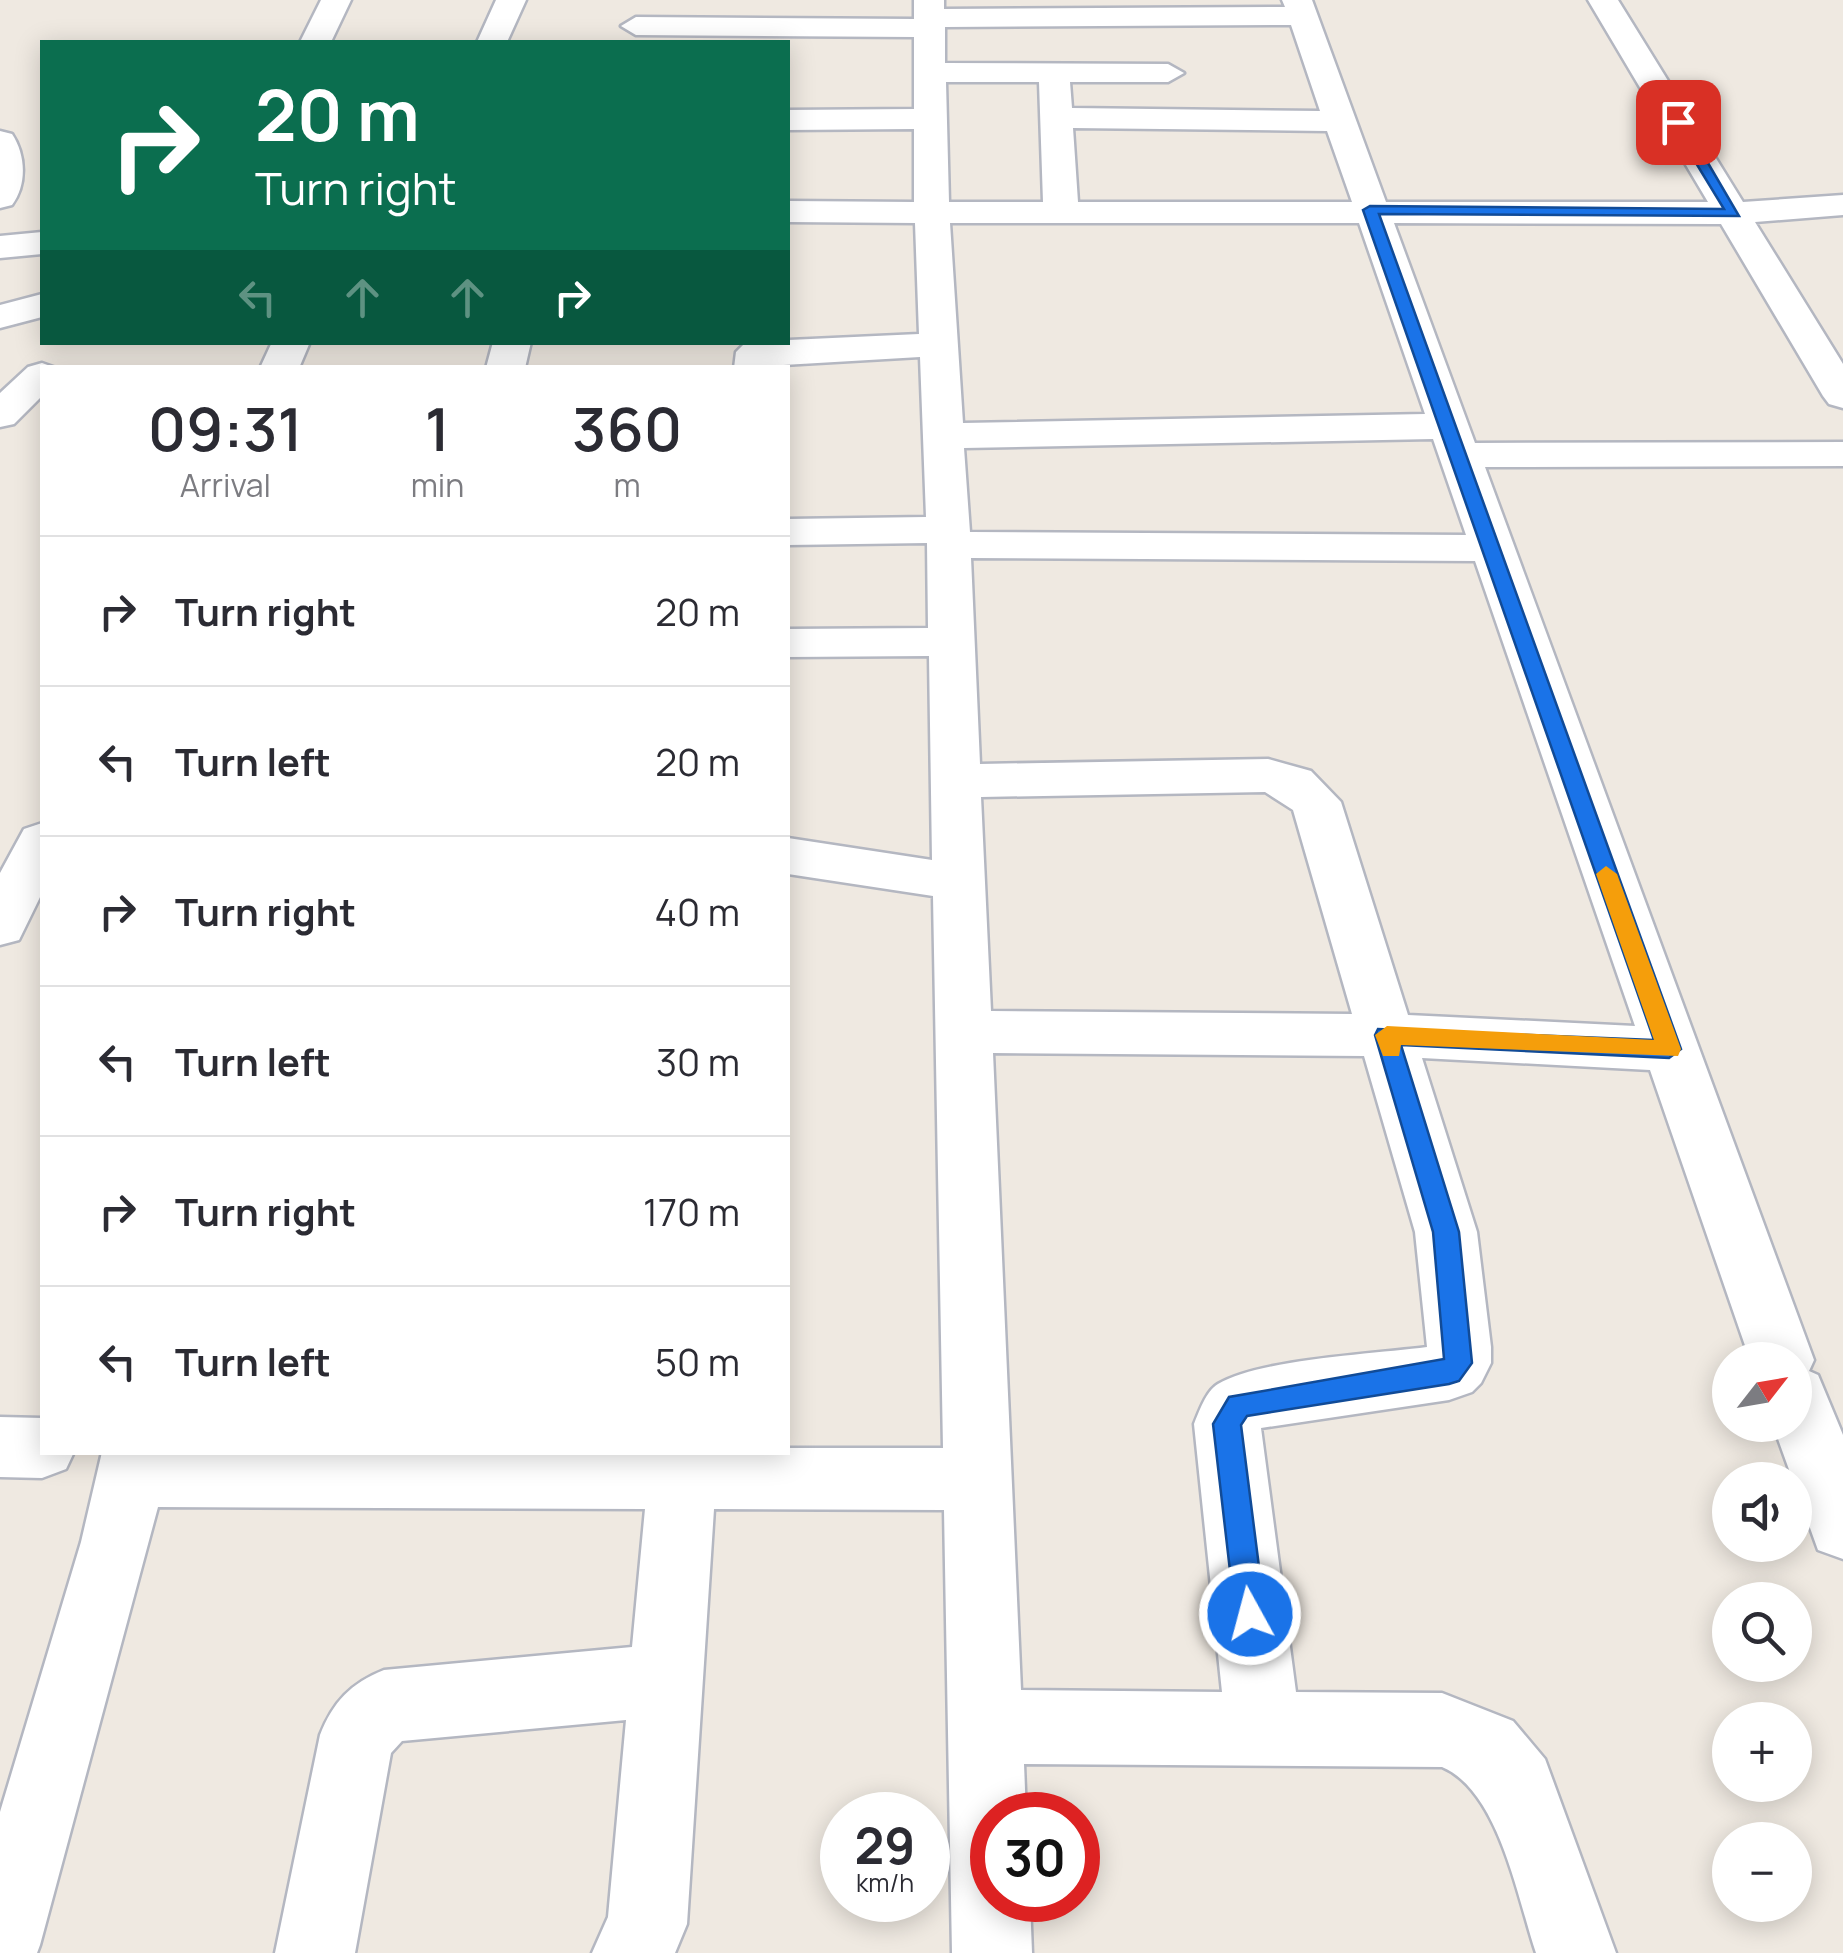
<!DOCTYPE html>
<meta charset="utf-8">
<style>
body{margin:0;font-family:Manrope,sans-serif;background:#f2f2f3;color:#2b2b33;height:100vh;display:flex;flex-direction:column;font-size:38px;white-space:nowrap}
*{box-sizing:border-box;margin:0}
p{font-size:32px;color:#7c7c81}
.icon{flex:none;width:55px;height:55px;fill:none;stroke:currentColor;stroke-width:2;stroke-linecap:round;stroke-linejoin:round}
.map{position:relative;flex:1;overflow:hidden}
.drawer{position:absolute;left:40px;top:365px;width:750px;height:1090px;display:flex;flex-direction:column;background:#fff;border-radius:0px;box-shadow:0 5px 25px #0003}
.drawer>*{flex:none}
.top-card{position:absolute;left:40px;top:40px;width:750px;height:305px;border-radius:0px;box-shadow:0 5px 25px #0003;background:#0b6e4f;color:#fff;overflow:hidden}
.needle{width:65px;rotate:59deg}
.buttons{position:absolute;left:1712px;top:1342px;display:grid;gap:20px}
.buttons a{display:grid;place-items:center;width:100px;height:100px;border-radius:50%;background:#fff;box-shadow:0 5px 25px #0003;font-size:50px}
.speed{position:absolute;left:820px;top:1792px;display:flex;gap:20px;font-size:50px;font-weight:700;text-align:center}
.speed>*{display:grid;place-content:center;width:130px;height:130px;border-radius:50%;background:#fff;box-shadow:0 5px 25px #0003;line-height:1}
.speed small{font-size:25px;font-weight:400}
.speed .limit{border:15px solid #d22;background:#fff;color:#111}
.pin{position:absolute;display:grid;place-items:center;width:85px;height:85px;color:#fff;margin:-42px;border-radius:20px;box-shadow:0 5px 15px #0006}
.me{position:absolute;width:110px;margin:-55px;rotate:353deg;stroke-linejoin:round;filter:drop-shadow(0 0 8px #0008)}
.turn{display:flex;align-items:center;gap:35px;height:210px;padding:0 50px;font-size:45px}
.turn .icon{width:130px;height:130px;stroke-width:2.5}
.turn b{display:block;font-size:70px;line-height:85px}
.lanes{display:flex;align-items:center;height:95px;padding:0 50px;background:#0003;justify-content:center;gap:50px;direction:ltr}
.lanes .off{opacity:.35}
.eta{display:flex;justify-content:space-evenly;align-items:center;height:170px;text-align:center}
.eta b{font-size:60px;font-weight:600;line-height:70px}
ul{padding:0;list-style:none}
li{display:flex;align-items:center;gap:30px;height:150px;padding:0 50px;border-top:2px solid #e1e1e2}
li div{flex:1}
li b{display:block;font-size:38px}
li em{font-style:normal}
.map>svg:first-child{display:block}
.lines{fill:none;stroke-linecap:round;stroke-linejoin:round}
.minor-casing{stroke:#b4b7c1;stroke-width:5}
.minor{fill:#fff;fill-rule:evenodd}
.route{fill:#1a73e8;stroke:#114b97;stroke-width:2.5}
.slow{fill:#f59e0b}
</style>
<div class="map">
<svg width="1843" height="1953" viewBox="0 0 1843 1953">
<rect width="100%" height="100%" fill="#efe9e1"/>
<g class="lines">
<defs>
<path id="minor" d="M321,0H351L331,42H300Z
M496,0H526L507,42H477Z
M914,0H944V9L1285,7L1282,0H1312L1386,202H1708L1588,0H1618L1743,202L1843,195V215L1755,222L1843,364V408L1829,404L1823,396L1721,224L1394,223L1475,443L1843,442V466L1485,467L1814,1360L1809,1371L1818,1375L1843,1435V1559L1818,1550L1773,1425H1795V1360H1750L1650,1070L1422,1058L1477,1232L1491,1347V1363L1481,1383L1472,1392L1449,1400L1261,1428L1296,1692L1442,1693L1513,1721L1545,1759L1616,1953H1536C1517,1897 1499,1791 1442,1767L1024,1764L1026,1815H992V1900H1030L1032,1953H952L944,1510L714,1509L687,1924L675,1953H592L608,1917L626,1720L402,1741L391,1753L355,1953H275L320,1735C333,1702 351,1683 384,1670L632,1647L645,1509L158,1507L40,1945L37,1953H0V1812L81,1542L102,1452H788V1448H943L933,896L788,874V838L932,860L929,656L788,657V629L928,628L927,543L788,545V519L926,517L920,357L734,368L736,352L746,342L919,334L915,223L788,222V201L914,202V129L788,130V110L914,109V37L636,35L621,26L636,17L914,19ZM1291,25L1320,111L1072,108L1070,82H1168L1184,73L1168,64L945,63V27ZM946,82H1039L1043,202H949ZM1073,128L1327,131L1352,202H1078ZM950,223H1359L1425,414L963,423ZM1433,439L1466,535L970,532L964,448ZM971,558L1475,561L1635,1026L1408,1015L1341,802L1311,771L1268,759L980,764ZM1265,792L1293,810L1352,1014L991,1011L981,797ZM993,1053L1364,1056L1415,1232L1427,1347C1374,1354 1260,1359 1218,1384C1206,1391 1199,1412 1194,1424L1222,1692L1021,1690Z
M0,131L12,134C26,155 27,185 12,205L0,208Z
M42,232V254L0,258V236Z
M42,294V317L0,328V305Z
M272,342H310L299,368H260Z
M493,342H531L525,368H486Z
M42,363L56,368H42V396L14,424L0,427V393L28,367Z
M42,823V893L19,940L0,945V873L24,829Z
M0,1417L42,1418V1452H74L66,1469L42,1478L0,1477Z"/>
</defs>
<!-- minor casing -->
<use href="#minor" class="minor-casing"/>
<!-- minor -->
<use href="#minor" class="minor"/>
</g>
<!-- route -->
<path class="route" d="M1678,118L1684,122L1739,216L1379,214L1681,1049L1669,1058L1401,1045L1459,1232L1472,1363L1459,1381L1449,1384L1247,1416L1241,1425L1265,1614L1260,1624L1250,1628L1239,1624L1235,1614L1213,1424L1229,1397L1444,1359L1433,1232L1375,1035L1378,1029L1654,1040L1363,210L1370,206L1724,209L1671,122Z"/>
<!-- slow -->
<path class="slow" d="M1606,866L1617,874L1681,1049L1678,1056L1401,1045L1399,1056H1383L1375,1035L1387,1026L1654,1040L1596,874Z"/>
</svg>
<div class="buttons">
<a><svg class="needle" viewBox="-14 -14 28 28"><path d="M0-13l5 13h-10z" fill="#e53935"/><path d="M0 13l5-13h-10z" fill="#7c7c81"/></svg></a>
<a><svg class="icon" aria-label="sound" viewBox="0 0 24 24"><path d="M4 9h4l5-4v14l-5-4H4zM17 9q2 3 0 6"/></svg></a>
<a><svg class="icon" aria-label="search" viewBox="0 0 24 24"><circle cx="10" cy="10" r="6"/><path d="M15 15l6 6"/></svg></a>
<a>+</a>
<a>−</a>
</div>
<div class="speed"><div>29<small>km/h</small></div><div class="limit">30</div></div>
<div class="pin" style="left:1678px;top:122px;background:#d93025"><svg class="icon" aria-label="arrive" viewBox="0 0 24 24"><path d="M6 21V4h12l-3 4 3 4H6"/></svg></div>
<svg class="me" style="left:1250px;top:1614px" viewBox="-20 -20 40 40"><circle r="17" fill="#1a73e8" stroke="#fff" stroke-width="3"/><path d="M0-11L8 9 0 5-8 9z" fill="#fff"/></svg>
<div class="top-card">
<div class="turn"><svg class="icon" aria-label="right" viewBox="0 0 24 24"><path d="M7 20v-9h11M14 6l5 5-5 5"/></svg><div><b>20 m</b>Turn right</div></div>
<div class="lanes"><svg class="icon off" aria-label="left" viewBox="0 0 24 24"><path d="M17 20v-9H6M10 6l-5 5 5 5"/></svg><svg class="icon off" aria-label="ahead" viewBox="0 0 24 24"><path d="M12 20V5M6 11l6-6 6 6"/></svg><svg class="icon off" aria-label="ahead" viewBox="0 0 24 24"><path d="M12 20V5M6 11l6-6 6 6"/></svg><svg class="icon" aria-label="right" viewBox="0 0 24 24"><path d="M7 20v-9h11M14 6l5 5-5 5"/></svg></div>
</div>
<section class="drawer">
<div class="eta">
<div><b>09:31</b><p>Arrival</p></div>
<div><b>1</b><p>min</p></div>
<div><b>360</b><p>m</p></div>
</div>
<ul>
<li><svg class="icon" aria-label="right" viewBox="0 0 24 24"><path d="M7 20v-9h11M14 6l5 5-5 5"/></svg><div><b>Turn right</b></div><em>20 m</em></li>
<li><svg class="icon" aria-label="left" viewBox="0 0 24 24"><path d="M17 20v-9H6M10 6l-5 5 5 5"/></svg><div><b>Turn left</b></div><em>20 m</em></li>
<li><svg class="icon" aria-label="right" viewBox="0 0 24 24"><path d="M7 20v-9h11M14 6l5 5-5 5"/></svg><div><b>Turn right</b></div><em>40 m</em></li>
<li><svg class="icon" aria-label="left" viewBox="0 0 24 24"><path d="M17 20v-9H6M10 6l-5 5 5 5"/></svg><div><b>Turn left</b></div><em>30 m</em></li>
<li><svg class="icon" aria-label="right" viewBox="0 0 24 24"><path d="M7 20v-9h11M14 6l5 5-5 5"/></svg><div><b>Turn right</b></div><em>170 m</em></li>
<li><svg class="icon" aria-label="left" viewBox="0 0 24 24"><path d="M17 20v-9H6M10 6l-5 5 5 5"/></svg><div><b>Turn left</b></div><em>50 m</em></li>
</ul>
</section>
</div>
